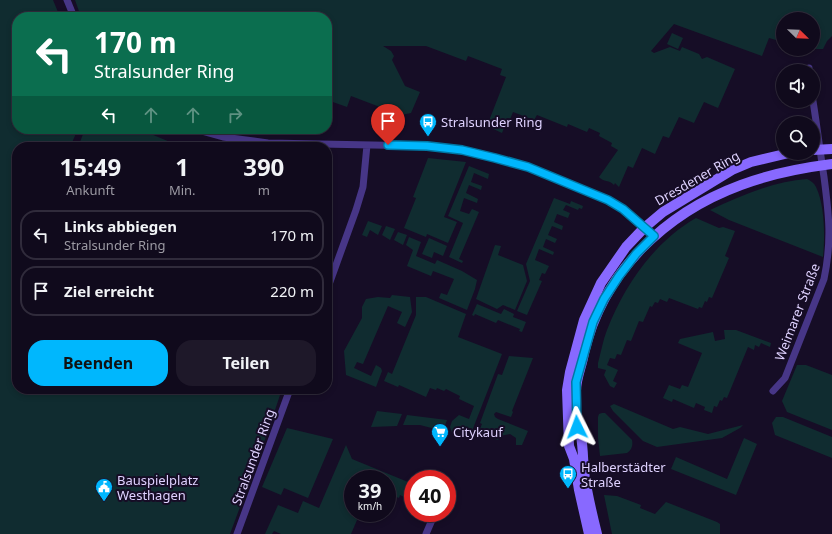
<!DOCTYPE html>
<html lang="de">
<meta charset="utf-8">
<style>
body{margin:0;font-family:"Noto Sans",sans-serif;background:#1e1829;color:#f1f3f6;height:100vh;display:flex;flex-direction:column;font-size:15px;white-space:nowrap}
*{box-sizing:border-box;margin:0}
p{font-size:13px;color:#9c9aa3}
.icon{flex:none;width:22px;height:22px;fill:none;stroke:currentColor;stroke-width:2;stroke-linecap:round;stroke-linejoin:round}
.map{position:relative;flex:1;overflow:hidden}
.drawer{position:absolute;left:12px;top:142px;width:320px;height:252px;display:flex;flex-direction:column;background:#100a1c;border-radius:16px;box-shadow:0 2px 6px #0003,0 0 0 1px #302b3b}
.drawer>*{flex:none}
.hud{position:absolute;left:12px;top:12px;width:320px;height:122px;border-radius:16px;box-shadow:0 2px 6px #0003,0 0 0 1px #302b3b;background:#0b6e4f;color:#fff;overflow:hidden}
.needle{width:26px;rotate:113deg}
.fabs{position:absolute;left:776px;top:12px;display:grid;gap:8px}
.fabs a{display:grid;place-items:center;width:44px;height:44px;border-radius:50%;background:#100a1c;box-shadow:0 2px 6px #0003,0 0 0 1px #302b3b;font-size:20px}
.speed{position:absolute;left:344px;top:470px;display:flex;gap:8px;font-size:20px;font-weight:700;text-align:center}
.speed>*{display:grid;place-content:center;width:52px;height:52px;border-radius:50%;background:#100a1c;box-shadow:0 2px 6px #0003,0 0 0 1px #302b3b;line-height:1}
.speed small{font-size:10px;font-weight:400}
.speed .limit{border:6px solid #d22;background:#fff;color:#111}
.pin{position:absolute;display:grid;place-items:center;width:34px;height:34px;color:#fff;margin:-41px -17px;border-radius:50% 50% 50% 0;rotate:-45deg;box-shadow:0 0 4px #0007}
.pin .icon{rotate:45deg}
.me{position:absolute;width:44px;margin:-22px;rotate:357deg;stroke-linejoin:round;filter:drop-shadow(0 0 3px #0008)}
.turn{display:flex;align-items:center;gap:14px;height:84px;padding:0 16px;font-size:18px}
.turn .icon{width:52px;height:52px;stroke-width:2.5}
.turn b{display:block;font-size:28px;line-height:34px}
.lanes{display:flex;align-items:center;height:38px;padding:0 16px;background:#0003;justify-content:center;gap:20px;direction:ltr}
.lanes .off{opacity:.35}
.eta{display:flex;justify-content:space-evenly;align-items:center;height:68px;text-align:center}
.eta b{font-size:24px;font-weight:700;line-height:28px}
.action{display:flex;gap:8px;margin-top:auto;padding:8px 16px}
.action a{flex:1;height:46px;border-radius:16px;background:#00b7fd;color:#111;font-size:16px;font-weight:700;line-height:46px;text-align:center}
.action a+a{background:#1e1829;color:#f1f3f6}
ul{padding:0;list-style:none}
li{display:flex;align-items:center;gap:12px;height:50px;margin:0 8px 6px;padding:0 8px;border:2px solid #302b3b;border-radius:16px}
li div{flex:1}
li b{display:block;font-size:15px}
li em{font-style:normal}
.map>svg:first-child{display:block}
.green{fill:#102c30}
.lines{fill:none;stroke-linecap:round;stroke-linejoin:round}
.street{stroke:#473687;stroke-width:7}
.secondary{stroke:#8869ff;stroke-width:10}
.route-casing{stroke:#0077a4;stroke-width:10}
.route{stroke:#00b7fd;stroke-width:7}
.labels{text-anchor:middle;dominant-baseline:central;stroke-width:4;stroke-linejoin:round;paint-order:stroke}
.poi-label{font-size:13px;fill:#dfd2ff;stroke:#160d26;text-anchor:start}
.street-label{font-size:13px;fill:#dfd2ff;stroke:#160d26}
</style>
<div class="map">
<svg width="832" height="534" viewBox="0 0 832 534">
<rect width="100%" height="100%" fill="#160d26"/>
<!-- green -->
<path class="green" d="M0,0H53L60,17H17V129H78L70,147H17V389H282L267,434L230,534H0Z
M75,0H832V36L827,41L823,49H812L813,19H783V42L769,38L762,56L674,24L651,51L654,53L670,47L680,51L682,47L699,54L702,59L707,57L735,69L718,108L704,102L694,123L679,117L669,138L663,136L655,154L642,148L633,168L628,166L619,187L615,183L614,185C610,180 603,182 599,177L618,150L611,146L612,143L599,136L600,133L589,128L587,132L568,124L567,127L537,115L534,120L513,112L507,127L504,128L502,133L487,126L506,77L500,75L502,69L468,56L466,61L426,46H383L391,51L394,56L392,60L405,86L420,92L411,113L401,115L351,96L347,107L327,100V17H81Z
M672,33L683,38L678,49L667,44Z
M85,129H139L182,147H78Z
M428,158L466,162L444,217L457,222L448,243L427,234L426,237L404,228L416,198L413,197Z
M469,166L489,174L488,179L474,173L471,182L482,186L481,190L469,185L466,193L478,199L477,203L464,198L460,211L469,214L472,209L479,212L459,259L463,261L462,263L449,257L463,223L448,216Z
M807,179C811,181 814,183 816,187C825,206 825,237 823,257L729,220L710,210C740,196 774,181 807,179Z
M554,198L570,204L571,201L583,206L582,209L579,208L578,210L566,205L563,210L570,213L568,218L557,214L554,222L563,226L562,230L552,226L548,235L557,239L555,243L546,239L543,247L554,252L553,255L539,249L535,260L549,266L545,274L542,273L539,280L542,281L527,315L517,311L530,281L526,264Z
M696,218L719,228L723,227L735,231L725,256L729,258L712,298L709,297L707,302L705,301L702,308L699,307L698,309L669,298L667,302L660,299L658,303L655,302L652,307L650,306L643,322L639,321L631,341L627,340L621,355L617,354L615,359L610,358L607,365L618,370L613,381L617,383L614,388L610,386L604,375L606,370L598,368V363C601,352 603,340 607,330C624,286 654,242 696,218Z
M368,221L382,226L378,235L370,230L367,237L362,235Z
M386,226L395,229L390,240L382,235Z
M398,232L407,235L403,245L394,240Z
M409,237L421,242L416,256L435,264L437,260L462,271L477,280L475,289L467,310L439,298L441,293L447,295L454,279L433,271L431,276L407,266L413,250L406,245Z
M429,238L447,246L443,256L434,252L432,258L422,254Z
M495,245L501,246L498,255L523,265L527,281L515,310L503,305L497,309L476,299Z
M392,295L410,297L412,312L406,325L405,327L397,323L402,312L388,306L363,364L357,362L354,368L371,376L376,365L381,368L382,371L376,387L346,375L344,351L362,318V307L366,299L378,297L390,298Z
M416,297H426L466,314L458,337L502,354L472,431L465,428L459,431L456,429L452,433L450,427L452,421L459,415L469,419L474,406L459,399L460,396L446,389L444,391L437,388L436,390L430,388L426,397L399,385L398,387L384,381L388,372L392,374L416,315Z
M477,304L501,314L504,309L514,314L513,317L526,322L522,332L519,331L520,329L498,320L496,323L475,314L474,316L472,315Z
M724,330H736L771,343L770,347L761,343L759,347L755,345L754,350L748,347L727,398L724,397L722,401L720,400L717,407L714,406L712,413L704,410L705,407L696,403L694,408L673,399L672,402L663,398L669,385L680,389L682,385L688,387L702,353L678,343L680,339L713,332L715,341L725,339Z
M509,356L533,358L512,411L513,412L511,417L496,412L494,414L495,417L498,419L528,431L522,445H516V438L510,434L500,436L498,440L478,433L482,424L480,423L498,374L502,375Z
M797,365H806L832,375V430L787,412L782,401Z
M614,404L673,429L680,427L708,434L743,425L740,428L722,438L657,447L643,441L613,411L610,406Z
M377,411L402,414L397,426L371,427Z
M602,413H605L632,440C633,445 632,450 627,453L600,456L598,438V417L599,414Z
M407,415L447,420L443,431L420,425H403Z
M776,417H783L832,437V458L775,435L772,423Z
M287,428L333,439L308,498L284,488L281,495L262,487Z
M744,438L757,444L736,495L671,469L676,457L727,479Z
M346,445L352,459L408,482L412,481L404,497L400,495L399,498L387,493V479H353V513H360L351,534H281L274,531L272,534H265L278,505L298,513L303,501L319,508Z
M604,495L617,496L641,505L640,508L655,514L666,502L717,522L720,524V534H612Z"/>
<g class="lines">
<!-- street -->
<path class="street" d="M67,0L74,17
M809,68V71
M194,129L223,137L268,143L425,146L462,150L495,158L528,167L609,200L623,209L653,236
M327,290L356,210L363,187L367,145
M773,391L785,378L824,279C832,241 829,215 824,177C820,151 817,126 813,101
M447,501L451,498
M237,534L290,389
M426,534L435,513"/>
<!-- secondary -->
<path class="secondary" d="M813,150L832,149
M589,534L579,490L574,459L569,446L567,390L570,372L584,320L601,283L626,247L644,228L663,212L732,170L751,162L789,153
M597,534C592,514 587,493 584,472C583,460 583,447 581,436C580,431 577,428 576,424C574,415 575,401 576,391C576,378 582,366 584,353C603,272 665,213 741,185C770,174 801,168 832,164"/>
</g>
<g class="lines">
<defs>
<path id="route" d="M388,145L427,146L462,150L495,158L528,167L608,200L623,209L654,236L636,254L619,276L604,299L593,322L576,382L577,427"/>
</defs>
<!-- route casing -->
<use href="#route" class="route-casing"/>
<!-- route -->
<use href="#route" class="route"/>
</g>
<!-- icons -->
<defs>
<symbol id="bus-pin" viewBox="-11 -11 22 30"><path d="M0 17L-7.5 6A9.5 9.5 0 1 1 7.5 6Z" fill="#00b7fd" stroke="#160d26"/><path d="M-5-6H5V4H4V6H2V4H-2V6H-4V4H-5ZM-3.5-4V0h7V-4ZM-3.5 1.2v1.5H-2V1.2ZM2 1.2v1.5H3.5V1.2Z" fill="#fff"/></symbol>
<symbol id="supermarket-pin" viewBox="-11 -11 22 30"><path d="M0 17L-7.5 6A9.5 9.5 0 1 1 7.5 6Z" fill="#00b7fd" stroke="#160d26"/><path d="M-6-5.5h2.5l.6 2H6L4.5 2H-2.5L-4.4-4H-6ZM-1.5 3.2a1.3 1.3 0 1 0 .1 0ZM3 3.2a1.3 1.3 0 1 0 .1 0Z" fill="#fff"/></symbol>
<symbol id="civic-pin" viewBox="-11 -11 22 30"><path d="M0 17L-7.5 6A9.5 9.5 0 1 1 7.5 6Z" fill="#00b7fd" stroke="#160d26"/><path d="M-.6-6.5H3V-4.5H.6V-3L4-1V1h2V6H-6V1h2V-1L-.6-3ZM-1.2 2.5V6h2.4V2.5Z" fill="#fff"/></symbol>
</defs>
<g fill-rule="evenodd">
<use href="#bus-pin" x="418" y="112" width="20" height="27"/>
<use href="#supermarket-pin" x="430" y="422" width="20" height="27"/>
<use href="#bus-pin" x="558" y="464" width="20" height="27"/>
<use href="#civic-pin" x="94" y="477" width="20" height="27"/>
</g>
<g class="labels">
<!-- poi labels -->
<g class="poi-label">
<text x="441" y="122">Stralsunder Ring</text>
<text x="453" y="432">Citykauf</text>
<text x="581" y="467">Halberstädter<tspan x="581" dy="15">Straße</tspan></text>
<text x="117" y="480">Bauspielplatz<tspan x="117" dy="15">Westhagen</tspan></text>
</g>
<!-- street labels -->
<g class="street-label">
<text transform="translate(697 178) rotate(-30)">Dresdener Ring</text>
<text transform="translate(797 312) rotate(-69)">Weimarer Straße</text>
<text transform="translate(253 457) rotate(-70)">Stralsunder Ring</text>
</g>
</g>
</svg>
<div class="fabs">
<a><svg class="needle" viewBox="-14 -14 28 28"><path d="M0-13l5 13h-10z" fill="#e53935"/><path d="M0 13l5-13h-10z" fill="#9c9aa3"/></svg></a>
<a><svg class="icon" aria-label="sound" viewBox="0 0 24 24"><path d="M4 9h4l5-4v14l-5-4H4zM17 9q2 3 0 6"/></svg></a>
<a><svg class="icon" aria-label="search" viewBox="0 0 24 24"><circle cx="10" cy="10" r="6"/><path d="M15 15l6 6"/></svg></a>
</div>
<div class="speed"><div>39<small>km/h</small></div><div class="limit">40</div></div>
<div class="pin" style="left:388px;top:145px;background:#d93025"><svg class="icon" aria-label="arrive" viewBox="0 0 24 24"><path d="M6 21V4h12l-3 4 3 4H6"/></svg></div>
<svg class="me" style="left:577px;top:427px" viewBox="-20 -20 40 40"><path d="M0-17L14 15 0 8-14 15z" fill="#00b7fd" stroke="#fff" stroke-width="4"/></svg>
<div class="hud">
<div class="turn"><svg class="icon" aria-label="left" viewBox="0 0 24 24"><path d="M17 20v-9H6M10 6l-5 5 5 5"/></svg><div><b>170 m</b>Stralsunder Ring</div></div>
<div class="lanes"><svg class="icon" aria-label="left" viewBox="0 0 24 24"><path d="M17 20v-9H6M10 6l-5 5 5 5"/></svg><svg class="icon off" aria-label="ahead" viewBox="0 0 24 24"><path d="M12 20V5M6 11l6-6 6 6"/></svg><svg class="icon off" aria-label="ahead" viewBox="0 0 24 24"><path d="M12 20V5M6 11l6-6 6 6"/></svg><svg class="icon off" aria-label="right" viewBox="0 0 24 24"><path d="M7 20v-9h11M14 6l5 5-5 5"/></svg></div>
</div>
<section class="drawer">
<div class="eta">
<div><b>15:49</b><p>Ankunft</p></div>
<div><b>1</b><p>Min.</p></div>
<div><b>390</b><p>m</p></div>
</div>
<ul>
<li><svg class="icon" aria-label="left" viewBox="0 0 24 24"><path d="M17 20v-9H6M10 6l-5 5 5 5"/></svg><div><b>Links abbiegen</b><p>Stralsunder Ring</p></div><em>170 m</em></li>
<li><svg class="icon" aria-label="arrive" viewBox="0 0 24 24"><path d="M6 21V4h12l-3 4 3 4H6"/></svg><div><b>Ziel erreicht</b></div><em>220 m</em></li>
</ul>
<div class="action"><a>Beenden</a><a>Teilen</a></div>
</section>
</div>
